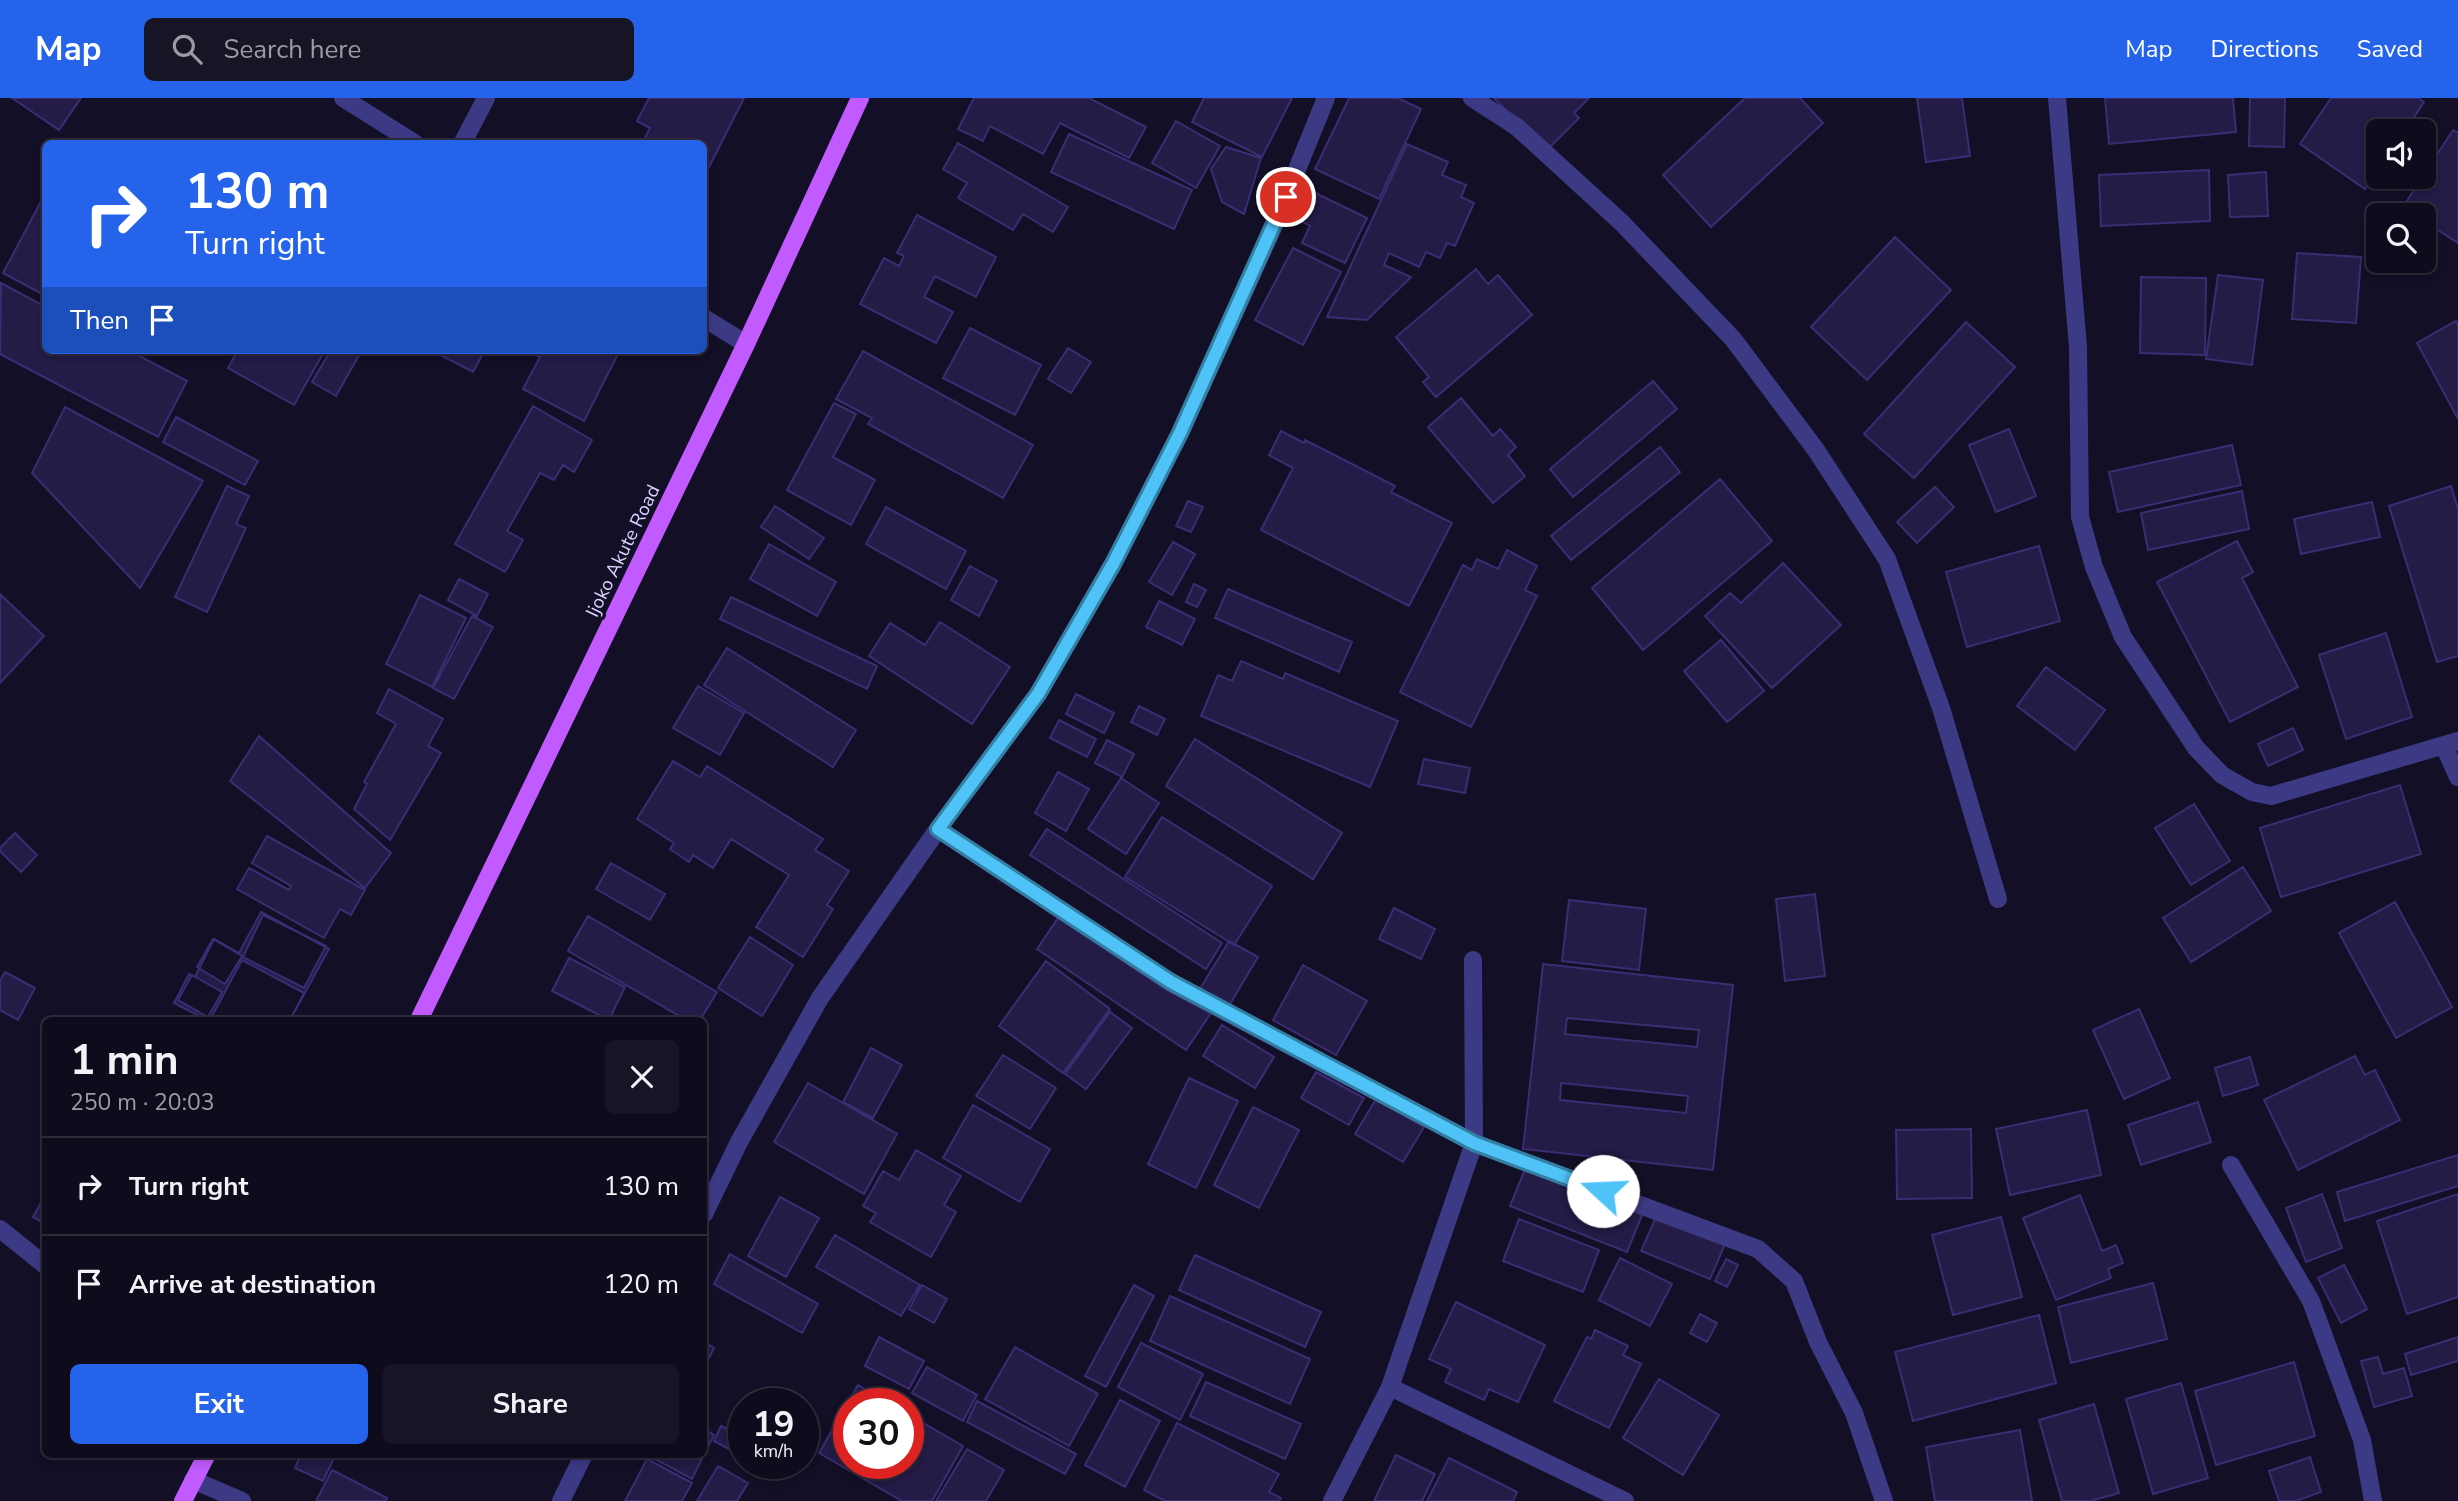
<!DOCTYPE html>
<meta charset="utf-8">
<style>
body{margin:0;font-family:"Nunito Sans",sans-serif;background:#171425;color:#f1f3f6;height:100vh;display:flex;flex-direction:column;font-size:26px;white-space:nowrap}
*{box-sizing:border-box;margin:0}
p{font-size:23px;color:#9b9ba3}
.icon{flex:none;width:38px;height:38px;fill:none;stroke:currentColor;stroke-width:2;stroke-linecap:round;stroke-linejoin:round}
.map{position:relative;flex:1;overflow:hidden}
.side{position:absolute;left:42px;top:919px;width:665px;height:441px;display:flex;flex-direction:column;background:#0e0b1c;border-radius:10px;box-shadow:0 4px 10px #0003,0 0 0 2px #2e2b3b}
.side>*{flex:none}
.banner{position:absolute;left:42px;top:42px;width:665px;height:214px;border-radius:10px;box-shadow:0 4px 10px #0003,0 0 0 2px #2e2b3b;background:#2563eb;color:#fff;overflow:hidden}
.controls{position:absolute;left:2366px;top:21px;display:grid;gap:14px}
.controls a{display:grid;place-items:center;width:70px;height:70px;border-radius:10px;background:#0e0b1c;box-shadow:0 4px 10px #0003,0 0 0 2px #2e2b3b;font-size:35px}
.speed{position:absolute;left:728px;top:1290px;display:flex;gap:14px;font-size:35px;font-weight:700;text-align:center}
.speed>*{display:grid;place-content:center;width:91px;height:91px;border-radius:50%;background:#0e0b1c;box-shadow:0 4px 10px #0003,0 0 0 2px #2e2b3b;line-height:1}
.speed small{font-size:18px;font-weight:400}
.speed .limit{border:10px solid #d22;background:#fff;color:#111}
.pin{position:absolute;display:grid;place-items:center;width:60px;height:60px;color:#fff;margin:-30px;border:4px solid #fff;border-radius:50%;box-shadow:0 2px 7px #0007}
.me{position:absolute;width:77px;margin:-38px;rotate:290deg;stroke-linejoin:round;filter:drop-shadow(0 0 5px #0008)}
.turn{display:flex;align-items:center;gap:24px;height:147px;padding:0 28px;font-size:32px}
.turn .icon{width:91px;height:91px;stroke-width:2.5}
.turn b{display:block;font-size:49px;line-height:60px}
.then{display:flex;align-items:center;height:66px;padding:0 28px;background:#0003;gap:14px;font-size:26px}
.round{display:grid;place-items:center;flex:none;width:74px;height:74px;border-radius:10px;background:#171425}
.headline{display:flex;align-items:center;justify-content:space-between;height:119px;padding:0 28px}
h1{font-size:42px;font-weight:700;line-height:52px}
.button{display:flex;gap:14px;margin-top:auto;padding:14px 28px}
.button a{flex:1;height:80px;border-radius:10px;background:#2563eb;color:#fff;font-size:28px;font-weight:700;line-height:80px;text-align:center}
.button a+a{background:#171425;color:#f1f3f6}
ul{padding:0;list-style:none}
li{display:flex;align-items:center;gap:21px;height:98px;padding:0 28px;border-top:2px solid #2e2b3b}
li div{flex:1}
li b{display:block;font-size:26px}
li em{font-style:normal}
header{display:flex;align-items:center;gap:42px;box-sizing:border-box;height:98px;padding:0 35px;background:#2563eb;color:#fff}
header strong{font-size:33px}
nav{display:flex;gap:38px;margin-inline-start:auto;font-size:24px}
.search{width:490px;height:63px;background:#171425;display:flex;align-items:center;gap:18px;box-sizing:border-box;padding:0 24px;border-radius:10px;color:#9b9ba3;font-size:26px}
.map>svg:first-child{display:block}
.building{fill:#241b47;stroke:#3b2d73;stroke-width:2;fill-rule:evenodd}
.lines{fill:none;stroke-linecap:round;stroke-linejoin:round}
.minor{stroke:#3d3a85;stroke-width:18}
.major{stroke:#c25bff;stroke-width:18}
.route-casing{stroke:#337fa1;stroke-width:18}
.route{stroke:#4fc3f7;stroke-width:12}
.labels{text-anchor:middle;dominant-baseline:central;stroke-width:7;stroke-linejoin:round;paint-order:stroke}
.street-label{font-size:19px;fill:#d9d4ff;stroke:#130f26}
</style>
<header>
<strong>Map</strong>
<div class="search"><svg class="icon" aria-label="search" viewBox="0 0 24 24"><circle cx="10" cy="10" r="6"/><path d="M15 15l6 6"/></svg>Search here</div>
<nav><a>Map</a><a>Directions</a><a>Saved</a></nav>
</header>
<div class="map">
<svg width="2458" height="1403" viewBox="0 0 2458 1403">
<rect width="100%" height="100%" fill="#130f26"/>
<!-- building -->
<path class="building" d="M12,0H81L59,32Z
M649,0H744L704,79V46H642L650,30L637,23Z
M974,0H1089L1146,29L1129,60L1060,25L1043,56L990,28L983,43L958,31Z
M1204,0H1292L1262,59L1192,24Z
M1349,0H1398L1421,11L1379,101L1315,71Z
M1494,0H1589L1574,15L1579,20L1546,53Z
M1745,0H1800L1823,25L1711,129L1663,77Z
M1917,0H1962L1970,58L1926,64Z
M2105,0H2233L2236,34L2109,46Z
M2250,0H2285L2284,49L2249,48Z
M2331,0H2418L2424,4L2405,33H2378V72L2365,91L2300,46Z
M1176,23L1220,48L1196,90L1152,65Z
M2453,32L2458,35V145L2424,123V117H2415L2403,109Z
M1069,36L1192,92L1174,131L1051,74Z
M958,45L1068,109L1053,134L1023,116L1013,132L958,100L967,85L943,71Z
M1407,46L1448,64L1442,77L1466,87L1461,99L1474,105L1455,148L1447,145L1440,160L1426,154L1419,169L1389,155L1384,167L1411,179L1367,222L1327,219Z
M1226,49L1261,60L1244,116L1222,104L1211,71Z
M2209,72L2210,123L2101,128L2099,77Z
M2266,74L2268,118L2230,119L2228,77Z
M1305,90L1367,120L1345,165L1302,145L1310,128L1292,118Z
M46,94V198L3,175Z
M917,117L996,159L976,199L935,178L924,199L953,214L936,245L860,206L884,160L899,168L904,158L897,155Z
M1895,139L1951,192L1867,282L1811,229Z
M1293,150L1341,174L1303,247L1255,222Z
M2297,155L2361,159L2356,225L2292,221Z
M1476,171L1488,186L1498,177L1532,217L1436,299L1423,284L1429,279L1396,239Z
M2218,177L2263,182L2252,267L2206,261Z
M2141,179L2206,180L2205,257L2140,255Z
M1,185L46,209V252H128L187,283L158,339L0,256Z
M2456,223L2458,227V321L2417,245Z
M1966,224L2015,269L1914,380L1864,336Z
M970,230L1041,267L1015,317L943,280Z
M1068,250L1091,264L1071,295L1048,281Z
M238,252H325L294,307L228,270Z
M331,252H362L336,298L312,284Z
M431,252H485L473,274Z
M526,252H620L584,323L523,291L540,259Z
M863,253L1033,347L1003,400L868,326L872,320L836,301Z
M1653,283L1677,311L1573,399L1550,371Z
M1461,300L1493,338L1500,331L1516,349L1508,357L1525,378L1493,405L1428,329Z
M834,305L856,316L833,359L875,382L851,427L787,392Z
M533,308L592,342L574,374L563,367L554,382L540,375L507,433L523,442L505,474L455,446Z
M65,309L203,383L140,490L32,375Z
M176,319L258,363L245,387L163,344Z
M2009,331L2036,398L1996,414L1969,347Z
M1281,333L1304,345L1305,342L1395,388L1391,394L1452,425L1409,508L1261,432L1293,370L1269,357Z
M2232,347L2241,387L2118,414L2109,374Z
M1660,349L1680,374L1571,462L1551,438Z
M1720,381L1772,443L1643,552L1592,490Z
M227,388L249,398L236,426L246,430L207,514L175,499Z
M2451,388L2458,411V558L2437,564L2389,408Z
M1935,389L1954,409L1917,445L1897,424Z
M2242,393L2249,431L2148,452L2141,415Z
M1188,403L1203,409L1191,434L1176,428Z
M2372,404L2380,439L2301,456L2294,421Z
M775,408L824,440L809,461L761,429Z
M886,409L966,453L946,491L866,446Z
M2237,443L2253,474L2242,480L2298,589L2230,624L2157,484Z
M1173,444L1195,456L1172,497L1149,484Z
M769,446L836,484L817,518L750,481Z
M2039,448L2060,523L1967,549L1946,474Z
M1507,452L1537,468L1525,492L1537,498L1471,629L1400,594L1463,467L1472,472L1477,461L1498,471Z
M1783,465L1841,527L1772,590L1705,518L1730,495L1741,505Z
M970,468L997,483L979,518L951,502Z
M459,481L488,496L477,518L448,502Z
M1194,486L1206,492L1197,509L1186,504Z
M1228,491L1352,544L1339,574L1215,520Z
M0,496L44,538L0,585Z
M420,497L466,520L432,589L386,566Z
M731,499L877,568L867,591L720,521Z
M1159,503L1195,521L1182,547L1146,529Z
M472,518L493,529L454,601L433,590Z
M940,524L1010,569L972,626L869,558L890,525L925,547Z
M2386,535L2412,619L2346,641L2319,557Z
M1721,542L1764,593L1727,624L1684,573Z
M727,550L856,632L833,669L704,587Z
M1241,563L1283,581L1285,575L1398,623L1370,689L1201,618L1218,577L1232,583Z
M2046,569L2105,612L2075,652L2017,608Z
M698,588L744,615L720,657L673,630Z
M389,591L443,621L428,648L441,655L390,742L354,711L367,686L364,684L396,626L377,615Z
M1076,596L1114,615L1104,635L1066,616Z
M1139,608L1165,621L1157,637L1131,624Z
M1059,622L1096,641L1087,659L1050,640Z
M2293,630L2303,652L2268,668L2258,646Z
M259,638L391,755L365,790L230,683Z
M1195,641L1342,735L1313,781L1166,688Z
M1107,642L1134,656L1122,679L1095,665Z
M1424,661L1470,670L1465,695L1418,686Z
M673,663L700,679L707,668L823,741L815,752L849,773L827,807L833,811L803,859L756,829L789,777L731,741L713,770L693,757L689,764L670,751L674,745L637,721Z
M1058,674L1089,691L1066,733L1035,715Z
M1121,680L1159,705L1126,756L1088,731Z
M2400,687L2421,756L2281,799L2260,730Z
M2194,706L2230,763L2191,787L2155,730Z
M1162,719L1272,788L1234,847L1125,779Z
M1047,731L1222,845L1206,871L1030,757Z
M15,735L37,757L21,774L0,753V750Z
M267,738L365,792L351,817L340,811L324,840L237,791L249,770L289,792L291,788L252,765Z
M611,765L665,796L650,822L596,791Z
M2243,769L2271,813L2191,864L2163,820Z
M1815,796L1825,878L1785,883L1776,801Z
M1569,802L1646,811L1639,872L1562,863Z
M2395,804L2452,909L2396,940L2339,835Z
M1394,810L1435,831L1421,861L1379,841Z
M261,814L329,851L290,922H207L174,905L189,876L195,879L214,841L239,855Z
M1062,814L1211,915L1186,952L1037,851Z
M263,817L326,848L304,890L243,859Z
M588,818L717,894L700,922H686L568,853Z
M750,839L793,867L762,918L718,890Z
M213,841L242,858L225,886L197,869Z
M1229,843L1258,859L1229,908L1200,891Z
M569,860L625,889L609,922L552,893Z
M242,862L304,895L290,922H210Z
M1046,863L1110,911L1063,975L999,928Z
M1543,866L1733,887L1713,1072L1523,1051ZM1567,920L1699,932L1697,949L1565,936ZM1561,985L1688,998L1686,1015L1560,1002Z
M1303,867L1367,903L1336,957L1273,922Z
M5,874L35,890L18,922L0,912V883Z
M192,877L222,894L208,919L178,902Z
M2139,911L2170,980L2124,1001L2093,932Z
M1110,914L1132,930L1086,991L1065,976Z
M1222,927L1274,959L1255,990L1203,958Z
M871,950L902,967L873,1020L843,1004Z
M1003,957L1056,990L1030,1031L976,998Z
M2355,958L2365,977L2375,972L2400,1022L2298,1072L2264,1002Z
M2250,959L2258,987L2223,998L2215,970Z
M1316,974L1364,1000L1349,1027L1301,1000Z
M1189,980L1238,1003L1196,1090L1148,1066Z
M808,985L897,1036L864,1096L774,1044Z
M1376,1001L1424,1029L1403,1064L1355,1036Z
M2198,1004L2211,1044L2141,1067L2128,1027Z
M973,1007L1050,1051L1020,1104L943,1060Z
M1253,1009L1299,1032L1259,1110L1214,1087Z
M2087,1012L2101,1077L2010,1097L1996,1031Z
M1971,1031L1972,1100L1897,1101L1896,1032Z
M916,1052L961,1078L944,1107L956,1114L931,1159L870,1124L876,1115L863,1108L883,1073L899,1082Z
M2458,1057V1088L2345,1123L2337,1094Z
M1526,1069L1643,1115L1627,1154L1510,1108Z
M46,1096V1126L33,1119Z
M2322,1096L2342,1150L2306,1164L2286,1110Z
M2458,1096V1199L2407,1216L2377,1123Z
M2080,1097L2102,1153L2116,1147L2123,1165L2108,1171L2111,1180L2056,1202L2023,1120Z
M780,1099L819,1120L786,1179L748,1158Z
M1657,1117L1725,1146L1710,1181L1641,1153Z
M2001,1119L2022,1199L1953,1217L1932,1137Z
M1519,1121L1599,1152L1583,1194L1503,1163Z
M835,1137L920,1187L901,1218L816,1169Z
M730,1156L818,1206L802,1235L714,1186Z
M1195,1157L1321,1214L1305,1249L1179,1192Z
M1620,1160L1672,1186L1650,1228L1599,1202Z
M1726,1161L1738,1167L1727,1189L1715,1183Z
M2344,1167L2367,1211L2341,1225L2318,1180Z
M2153,1185L2167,1241L2071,1265L2058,1209Z
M922,1187L947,1201L934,1225L909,1211Z
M1134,1187L1154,1198L1106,1289L1085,1278Z
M1170,1198L1310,1261L1290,1306L1150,1243Z
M1456,1204L1545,1247L1518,1304L1489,1291L1484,1302L1445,1284L1451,1271L1429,1261Z
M1700,1216L1717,1225L1707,1244L1690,1235Z
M2039,1217L2056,1285L1913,1323L1895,1254Z
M1595,1232L1628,1248L1623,1257L1641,1266L1609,1330L1554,1303L1587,1239L1591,1241Z
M879,1239L924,1263L909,1291L865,1268Z
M2458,1239V1263L2411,1277L2405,1256Z
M704,1244L714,1250L704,1270Z
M1141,1245L1203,1276L1180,1322L1118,1289Z
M1015,1249L1098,1296L1069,1348L985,1301Z
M2378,1259L2383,1276L2404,1270L2412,1298L2374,1309L2361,1263Z
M2294,1264L2315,1338L2216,1367L2195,1293Z
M927,1269L977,1297L963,1323L912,1295Z
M1659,1281L1719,1317L1683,1377L1623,1340Z
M1206,1284L1301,1326L1285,1361L1190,1318Z
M2181,1285L2208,1380L2153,1396L2126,1301Z
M858,1287L890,1306H849V1365H908V1316L963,1348L932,1403H902L819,1355Z
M1120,1302L1160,1323L1125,1389L1085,1367Z
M977,1303L1076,1356L1065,1376L967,1324Z
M2094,1306L2119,1395L2090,1403H2062L2039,1322Z
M1177,1325L1279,1376L1269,1394L1281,1400L1279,1403H1165L1144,1392Z
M721,1328L744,1339V1359L714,1343Z
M704,1331L714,1337L692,1381L653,1360L655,1356H704Z
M2020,1332L2032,1403H1935L1926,1349Z
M967,1351L1004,1372L986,1403H936Z
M301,1356H336L323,1383L295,1370Z
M1396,1357L1435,1376L1422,1403H1374Z
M2310,1359L2321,1394L2296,1403H2279L2269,1373Z
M1449,1360L1517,1394L1513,1403H1427Z
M647,1361L692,1385L682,1403H625Z
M718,1368L748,1385L737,1403H697Z
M332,1372L387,1400L386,1403H316Z"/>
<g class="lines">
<!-- minor -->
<path class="minor" d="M343,0L416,46
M1472,0L1517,29L1622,125L1733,241L1816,352L1887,461L1941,610L1998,801
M2057,0L2078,249L2080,419L2094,469L2123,539L2196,650L2222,677L2252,694L2271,698L2458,643
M462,46L486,0
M704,220L746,246
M2444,648L2458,679
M938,731L1171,885L1474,1045L1758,1151L1794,1183L1818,1244L1854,1315L1884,1403
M2231,1067L2311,1203L2362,1342L2373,1403
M704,1116L739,1044L820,900L938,731L1038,596L1113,466L1180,335L1276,123L1326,0
M0,1131L46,1168
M1390,1289L1625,1403
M193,1382L242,1403
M561,1403L584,1356
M1332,1403L1390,1289L1474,1045L1473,862"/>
<!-- major -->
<path class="major" d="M419,922L746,246L860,0
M183,1403L207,1356"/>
</g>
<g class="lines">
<defs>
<path id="route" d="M1286,99L1180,335L1113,466L1038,596L938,731L1171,884L1474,1045L1603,1093"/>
</defs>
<!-- route casing -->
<use href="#route" class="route-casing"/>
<!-- route -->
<use href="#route" class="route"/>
</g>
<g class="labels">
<!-- street labels -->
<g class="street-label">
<text transform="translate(623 453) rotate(-64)">Ijoko Akute Road</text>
</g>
</g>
</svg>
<div class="controls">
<a><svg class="icon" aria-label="sound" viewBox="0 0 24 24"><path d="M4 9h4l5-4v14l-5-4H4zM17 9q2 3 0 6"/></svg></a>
<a><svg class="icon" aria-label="search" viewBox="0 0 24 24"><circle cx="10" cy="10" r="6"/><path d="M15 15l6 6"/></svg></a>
</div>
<div class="speed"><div>19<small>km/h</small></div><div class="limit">30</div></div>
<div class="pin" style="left:1286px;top:99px;background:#d93025"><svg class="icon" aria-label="arrive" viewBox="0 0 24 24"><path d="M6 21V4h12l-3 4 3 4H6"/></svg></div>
<svg class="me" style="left:1603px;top:1093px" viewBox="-20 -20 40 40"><circle r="19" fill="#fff"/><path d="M0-13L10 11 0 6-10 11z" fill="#4fc3f7"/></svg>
<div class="banner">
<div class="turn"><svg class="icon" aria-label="right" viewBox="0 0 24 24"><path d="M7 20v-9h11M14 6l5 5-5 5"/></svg><div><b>130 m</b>Turn right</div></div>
<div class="then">Then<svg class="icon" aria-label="arrive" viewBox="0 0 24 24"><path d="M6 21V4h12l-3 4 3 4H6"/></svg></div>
</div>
<section class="side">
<div class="headline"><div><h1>1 min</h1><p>250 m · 20:03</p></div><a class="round"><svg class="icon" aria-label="close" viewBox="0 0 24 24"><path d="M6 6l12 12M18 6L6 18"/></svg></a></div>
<ul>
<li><svg class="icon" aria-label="right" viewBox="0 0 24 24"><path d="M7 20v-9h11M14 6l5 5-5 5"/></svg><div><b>Turn right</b></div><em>130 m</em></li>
<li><svg class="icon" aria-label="arrive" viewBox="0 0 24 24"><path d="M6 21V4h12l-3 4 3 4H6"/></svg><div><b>Arrive at destination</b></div><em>120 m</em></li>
</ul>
<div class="button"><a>Exit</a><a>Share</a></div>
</section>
</div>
